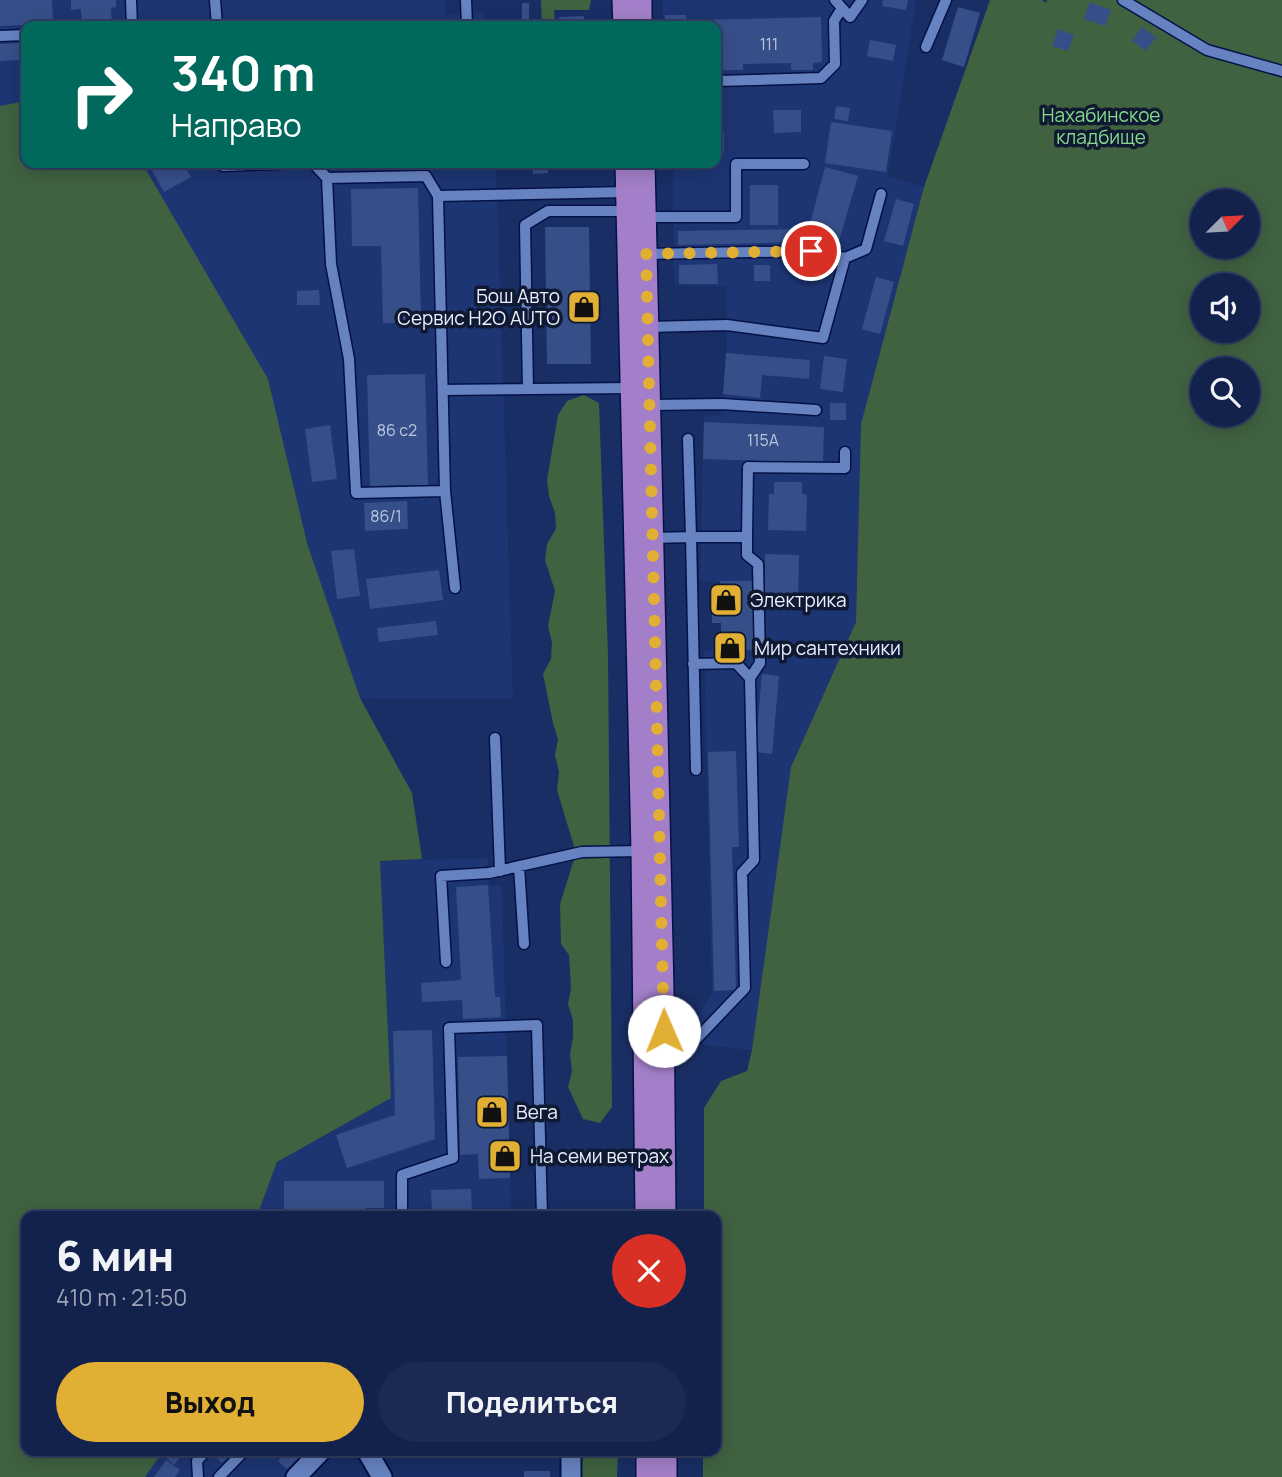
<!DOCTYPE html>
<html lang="ru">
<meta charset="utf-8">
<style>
body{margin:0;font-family:Manrope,sans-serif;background:#1c2a53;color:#f1f3f6;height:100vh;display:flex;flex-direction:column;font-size:26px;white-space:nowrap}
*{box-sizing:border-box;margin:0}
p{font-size:23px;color:#9da4b5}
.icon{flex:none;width:38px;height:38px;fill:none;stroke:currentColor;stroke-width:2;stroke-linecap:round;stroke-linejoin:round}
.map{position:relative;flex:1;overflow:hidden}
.drawer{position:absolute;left:21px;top:1211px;width:700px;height:245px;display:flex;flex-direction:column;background:#13224c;border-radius:14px;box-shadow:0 4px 18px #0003,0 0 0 2px #323f64}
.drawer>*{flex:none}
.hud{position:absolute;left:21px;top:21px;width:700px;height:147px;border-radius:14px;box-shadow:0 4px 18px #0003,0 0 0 2px #323f64;background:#00695c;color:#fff;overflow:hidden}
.needle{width:46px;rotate:66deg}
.fabs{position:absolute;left:1190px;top:189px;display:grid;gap:14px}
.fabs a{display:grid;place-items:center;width:70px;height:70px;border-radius:50%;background:#13224c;box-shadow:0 4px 18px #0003,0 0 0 2px #323f64;font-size:35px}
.pin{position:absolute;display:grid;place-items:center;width:60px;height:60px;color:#fff;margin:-30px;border:4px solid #fff;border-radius:50%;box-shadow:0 2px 7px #0007}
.me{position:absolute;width:77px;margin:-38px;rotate:359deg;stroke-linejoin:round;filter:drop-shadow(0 0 5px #0008)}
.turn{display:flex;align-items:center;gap:24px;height:147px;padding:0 35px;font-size:32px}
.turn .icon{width:91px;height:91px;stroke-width:2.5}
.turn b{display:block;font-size:49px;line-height:60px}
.round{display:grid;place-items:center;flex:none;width:74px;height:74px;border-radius:37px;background:#1c2a53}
.summary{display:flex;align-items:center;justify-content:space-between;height:119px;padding:0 35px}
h1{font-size:42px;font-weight:800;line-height:52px}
.action{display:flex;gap:14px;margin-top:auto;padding:14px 35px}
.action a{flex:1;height:80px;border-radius:42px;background:#e1af34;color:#111;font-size:28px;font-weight:800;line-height:80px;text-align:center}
.action a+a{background:#1c2a53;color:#f1f3f6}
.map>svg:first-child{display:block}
.built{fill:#1d3573}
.green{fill:#406241;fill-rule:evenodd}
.building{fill:#374f89}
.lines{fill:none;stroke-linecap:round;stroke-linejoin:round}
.service-casing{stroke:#041247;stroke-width:13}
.minor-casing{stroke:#041247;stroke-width:23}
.primary-casing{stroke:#041247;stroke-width:24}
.service{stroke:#6682c0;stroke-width:10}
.minor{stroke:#6682c0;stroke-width:19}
.primary{stroke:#a27fc8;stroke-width:21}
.route{stroke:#e1af34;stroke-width:12;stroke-dasharray:0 21.6}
.labels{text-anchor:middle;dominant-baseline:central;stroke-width:7;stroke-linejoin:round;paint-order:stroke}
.number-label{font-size:16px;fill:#bcc7e0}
.park-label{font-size:19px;fill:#85d889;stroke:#0f1931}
.poi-label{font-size:19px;fill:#e8effd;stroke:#0f1931;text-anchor:start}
</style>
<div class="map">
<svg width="1282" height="1477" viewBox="0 0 1282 1477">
<rect width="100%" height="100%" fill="#192e65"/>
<!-- built -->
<path class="built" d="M0,0H445L446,15L484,12L485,26H26V101L0,106Z
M663,0H916L888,176L924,187L861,424L856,622L791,767L752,1050L703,1045L689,1032L712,993L704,651L721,650V623H712V607L720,606V582L700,581L704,415L721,416L727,348L726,286L674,285L673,163H716V26H663Z
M142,163H495L497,194L513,699L360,698L307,543Z
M488,858L489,886L502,885L511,1216H257L277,1162L391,1098L380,861Z
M163,1451H338L313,1477H145Z"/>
<!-- green -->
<path class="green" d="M541,0H591L589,10H554L555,26H542Z
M990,0H1042L1046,3L1047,0H1282V1477H703V1451H716V1216H704V1108L721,1081L747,1071L752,1050L791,767L856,622L861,424L924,187ZM1202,201H1248V247H1202ZM1202,285H1248V331H1202ZM1202,369H1248V415H1202Z
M26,101V163H142L268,379L307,543L360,698L412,793L422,859L380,861L391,1098L277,1162L257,1216H26V1451H163L145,1477H0V106Z
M584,395L599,403L608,655L612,1107L600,1123L583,1119L568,1087L572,1071L570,1054L573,1037V1020L568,1004L571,988L569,955L561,944L560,904L576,853L557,790L559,772L555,755L558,739L553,723L543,674L551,659L552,643L548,626L555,591L545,560L547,544L556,529L555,513L549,496L547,480L558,415L567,401Z
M578,1451H618L617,1477H579Z"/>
<!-- building -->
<path class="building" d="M0,0H52L53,24L0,26Z
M71,0H116V7L111,8L112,26H82L81,9L71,10Z
M883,0H908L906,10L882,6Z
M1090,2L1111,10L1105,26L1084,19Z
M522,3H529V19H522Z
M958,7L980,13L964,67L942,60Z
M665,15H686V26H665Z
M584,16V26H559V17Z
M821,17L822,62L813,63V70H791V63L743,64V70H721V65H716V26H697V20Z
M1142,27L1156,37L1146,51L1132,41Z
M1058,29L1074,35L1068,51L1052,46Z
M870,40L896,45L893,61L867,56Z
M19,43V60L0,61V44Z
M836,106L850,108L848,121L834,119Z
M773,110H801V132L774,133Z
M831,122L892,131L886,172L825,163Z
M716,133H724V153H716Z
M148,163H183L191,177L164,192Z
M532,163H548V173L533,174Z
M825,167L858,176L838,244L807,235Z
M750,185H778V225H750Z
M418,188L421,323H383L381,246H352L351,189Z
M896,199L914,204L903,246L884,241Z
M545,227H589L591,364H547Z
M802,229V242L678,245V231Z
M717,264L718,284H679V265Z
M754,265H770V281H754Z
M876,277L894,282L880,334L862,329Z
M319,290L320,305H297V291Z
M726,353L810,360L809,379L762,375L760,398L723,394Z
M824,356L847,359L843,392L820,389Z
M425,374L428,485L370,486L367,375Z
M830,403H846V420H830Z
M704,422L824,427L823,463L703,459Z
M330,425L337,479L312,482L305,429Z
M774,482H802V494L807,495L806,531L768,530L769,494H774Z
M407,501L408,529L365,531L364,503Z
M354,549L360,596L337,599L331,551Z
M765,554L799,555L798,599H765Z
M439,570L443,600L370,609L366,579Z
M720,581H753L754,650H721V623H712V607L720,606Z
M436,621L438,635L379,642L377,628Z
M762,674L779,676L772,754L755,752Z
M736,751L739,847H732L736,990L714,991L708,752Z
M488,885L495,997H500L501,1017L463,1019L462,1000L422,1002L421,983L461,980L456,887Z
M432,1030L435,1139L347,1168L336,1135L395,1115L393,1031Z
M507,1056L510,1178L479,1179L478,1154L460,1155L458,1057Z
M284,1181H384V1208H366V1216H284Z
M471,1189L472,1215L432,1216L431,1190Z
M171,1451H185L174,1465L166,1458Z
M213,1451H233L222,1463L211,1453Z
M287,1451H295L303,1458L290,1472L278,1461Z
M166,1460L180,1470L175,1477H154Z
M524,1471H550V1477H524Z"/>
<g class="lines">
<defs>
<path id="service" d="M131,0L132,26
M215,0L217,26
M466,0L467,26
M835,0L850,17L862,0
M1123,0L1207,50L1282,71
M0,36L26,35
M926,47L946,0
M716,81L821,78L835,64L834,21L842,8
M223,163V166L298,163
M313,163L327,178L331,264L349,359L356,493L445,491L438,196L626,192
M327,178L426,176L438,196
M645,217H736V164H804
M646,254L811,251L845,258
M648,327L727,325L823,338L845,258L866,249L881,194
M528,389L525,225L548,211H627
M443,390L631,388
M650,405L722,404L816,410
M445,491L455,588
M747,537L748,467L845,468V452
M653,538L691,537L688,439
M693,664L736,663L750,678
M495,738L500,871
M519,866L524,944
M446,962L441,876L489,873L582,852L642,851
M664,1052L685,1051L745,988L742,873L754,860L750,678L760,663L758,564L747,555V537H691L696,770
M402,1216V1175L453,1158L449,1028L537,1025L542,1216
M198,1477L197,1461L206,1451
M219,1477L244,1451"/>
<path id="minor" d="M367,1451L382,1477
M571,1451V1477
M296,1477L321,1451"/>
<path id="primary" d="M623,0L624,26
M641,0V26
M626,163L642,851L646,1216
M644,163L663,991L665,1216
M647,1451V1477
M666,1477V1451"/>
</defs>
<!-- service casing -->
<use href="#service" class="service-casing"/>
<!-- minor casing -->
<use href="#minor" class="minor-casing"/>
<!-- primary casing -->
<use href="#primary" class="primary-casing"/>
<!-- service -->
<use href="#service" class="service"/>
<!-- minor -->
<use href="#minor" class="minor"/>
<!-- primary -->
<use href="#primary" class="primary"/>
</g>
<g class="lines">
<!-- route -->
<path class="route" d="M664,1031L646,254L811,251"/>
</g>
<!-- icons -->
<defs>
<symbol id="shop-square" viewBox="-11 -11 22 22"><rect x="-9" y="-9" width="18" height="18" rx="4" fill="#e1af34" stroke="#0f1931"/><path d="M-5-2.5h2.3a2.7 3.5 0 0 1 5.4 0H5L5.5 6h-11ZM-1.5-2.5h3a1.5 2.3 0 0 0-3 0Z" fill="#111"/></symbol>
</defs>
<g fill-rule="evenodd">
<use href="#shop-square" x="565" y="288" width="38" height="38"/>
<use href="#shop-square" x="707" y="581" width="38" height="38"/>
<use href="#shop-square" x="711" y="629" width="38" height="38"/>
<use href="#shop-square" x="473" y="1093" width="38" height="38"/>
<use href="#shop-square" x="486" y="1137" width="38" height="38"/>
</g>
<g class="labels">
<!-- number labels -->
<g class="number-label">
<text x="769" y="44">111</text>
<text x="397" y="430">86 с2</text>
<text x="763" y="440">115А</text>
<text x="386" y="516">86/1</text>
</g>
<!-- park labels -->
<g class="park-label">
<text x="1101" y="115">Нахабинское<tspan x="1101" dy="22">кладбище</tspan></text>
</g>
<!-- poi labels -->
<g class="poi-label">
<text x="560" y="296" text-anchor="end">Бош Авто<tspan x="560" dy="22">Сервис H2O AUTO</tspan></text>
<text x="750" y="600">Электрика</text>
<text x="754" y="648">Мир сантехники</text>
<text x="516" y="1112">Вега</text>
<text x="530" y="1156">На семи ветрах</text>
</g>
</g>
</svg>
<div class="fabs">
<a><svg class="needle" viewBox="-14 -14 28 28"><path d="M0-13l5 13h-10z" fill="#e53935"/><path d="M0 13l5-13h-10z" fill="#9da4b5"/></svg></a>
<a><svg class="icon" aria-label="sound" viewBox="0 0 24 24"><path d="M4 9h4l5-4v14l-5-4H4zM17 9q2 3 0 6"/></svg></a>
<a><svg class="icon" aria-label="search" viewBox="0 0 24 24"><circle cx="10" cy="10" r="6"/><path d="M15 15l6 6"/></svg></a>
</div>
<div class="pin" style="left:811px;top:251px;background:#d93025"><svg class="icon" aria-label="arrive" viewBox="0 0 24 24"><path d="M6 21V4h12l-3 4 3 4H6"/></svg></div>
<svg class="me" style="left:664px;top:1031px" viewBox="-20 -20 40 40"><circle r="19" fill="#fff"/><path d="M0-13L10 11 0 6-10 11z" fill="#e1af34"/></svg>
<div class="hud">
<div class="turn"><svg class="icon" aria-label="right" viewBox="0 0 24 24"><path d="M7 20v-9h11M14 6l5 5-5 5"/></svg><div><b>340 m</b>Направо</div></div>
</div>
<section class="drawer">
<div class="summary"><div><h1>6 мин</h1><p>410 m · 21:50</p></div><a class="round" style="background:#d93025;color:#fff"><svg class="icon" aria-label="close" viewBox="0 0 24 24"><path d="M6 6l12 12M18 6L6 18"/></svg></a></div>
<div class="action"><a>Выход</a><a>Поделиться</a></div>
</section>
</div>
